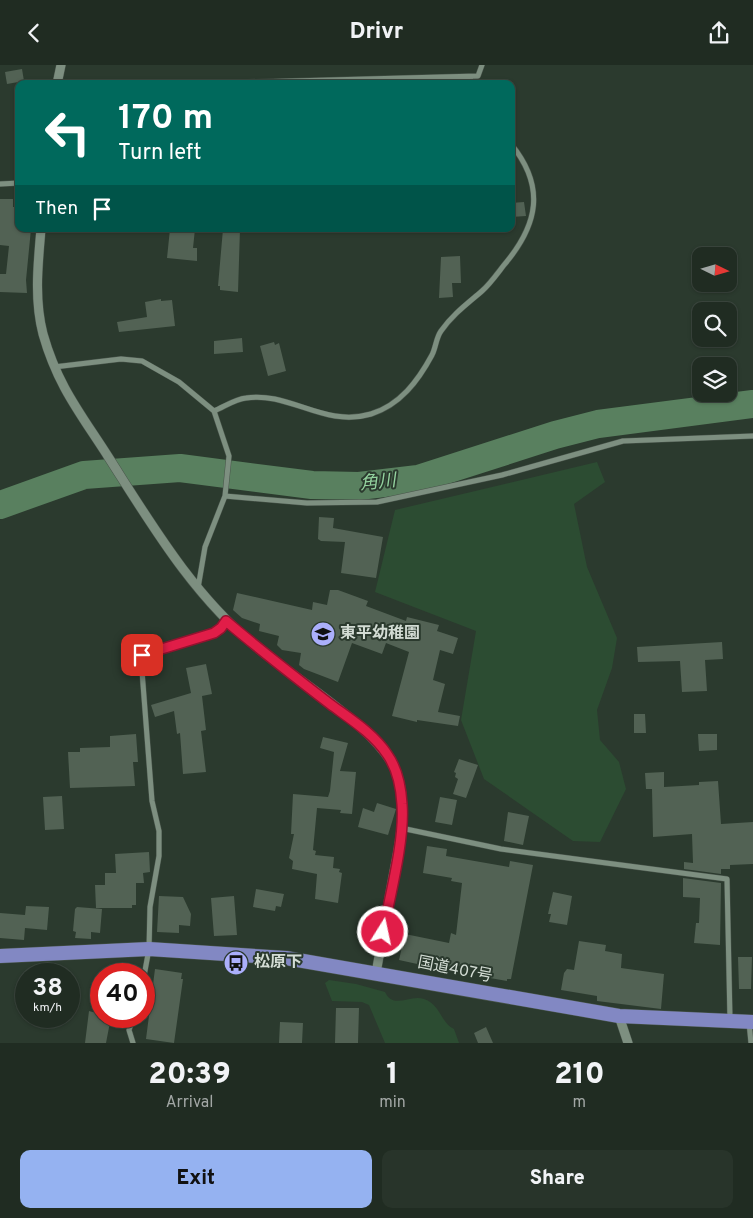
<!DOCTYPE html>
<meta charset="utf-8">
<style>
body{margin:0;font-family:Overpass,"Noto Sans JP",sans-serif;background:#28342a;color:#f1f3f6;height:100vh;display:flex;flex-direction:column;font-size:19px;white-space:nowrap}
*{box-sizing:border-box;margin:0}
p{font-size:16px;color:#a2a7a5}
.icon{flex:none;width:28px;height:28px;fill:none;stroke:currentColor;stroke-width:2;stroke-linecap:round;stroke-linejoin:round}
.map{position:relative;height:978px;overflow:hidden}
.drawer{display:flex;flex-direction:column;background:#202c22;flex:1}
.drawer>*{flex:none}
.hud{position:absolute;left:15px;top:15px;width:500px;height:152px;border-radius:10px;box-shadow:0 1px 4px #0004,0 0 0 1px #3d4840;background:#00695c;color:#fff;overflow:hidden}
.needle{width:32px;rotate:95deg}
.buttons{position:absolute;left:692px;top:182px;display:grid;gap:10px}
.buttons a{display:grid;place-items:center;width:45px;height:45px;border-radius:10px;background:#202c22;box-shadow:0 1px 4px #0004,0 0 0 1px #3d4840;font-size:25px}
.speed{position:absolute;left:15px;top:898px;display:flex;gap:10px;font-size:25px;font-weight:700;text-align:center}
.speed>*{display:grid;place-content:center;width:65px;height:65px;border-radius:50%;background:#202c22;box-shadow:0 1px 4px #0004,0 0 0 1px #3d4840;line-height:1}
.speed small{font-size:12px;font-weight:400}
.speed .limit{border:8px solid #d22;background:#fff;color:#111}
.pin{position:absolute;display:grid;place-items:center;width:42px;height:42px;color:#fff;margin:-21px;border-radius:10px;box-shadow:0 2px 8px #0006}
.me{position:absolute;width:55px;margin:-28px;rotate:10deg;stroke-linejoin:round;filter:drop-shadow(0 0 4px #0008)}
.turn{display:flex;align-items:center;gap:18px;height:105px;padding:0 20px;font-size:22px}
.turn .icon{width:65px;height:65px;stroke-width:2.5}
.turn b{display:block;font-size:35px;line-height:42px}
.then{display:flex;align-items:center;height:48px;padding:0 20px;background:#0003;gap:10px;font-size:19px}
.eta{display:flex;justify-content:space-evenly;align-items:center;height:85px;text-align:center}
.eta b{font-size:30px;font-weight:800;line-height:35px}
.primary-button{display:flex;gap:10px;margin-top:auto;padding:10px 20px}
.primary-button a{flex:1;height:58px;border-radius:10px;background:#95b2f1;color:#111;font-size:20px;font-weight:800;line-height:58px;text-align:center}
.primary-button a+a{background:#28342a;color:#f1f3f6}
header{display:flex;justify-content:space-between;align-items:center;height:65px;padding:0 20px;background:#202c22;font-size:22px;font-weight:800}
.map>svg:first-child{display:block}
.green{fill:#2c4c32}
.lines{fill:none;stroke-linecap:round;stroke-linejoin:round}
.river{stroke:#59805f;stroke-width:28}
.building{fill:#526254}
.minor-casing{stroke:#49554b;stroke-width:6}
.tertiary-casing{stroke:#49554b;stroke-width:10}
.trunk-casing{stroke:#49554b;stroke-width:15}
.minor{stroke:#7d8f80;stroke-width:5}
.tertiary{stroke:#7d8f80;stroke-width:9}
.trunk{stroke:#8288c3;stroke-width:14}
.route-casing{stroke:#92132f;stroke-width:12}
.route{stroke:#e11d48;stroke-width:9}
.labels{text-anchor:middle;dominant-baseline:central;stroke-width:4;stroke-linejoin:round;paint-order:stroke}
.poi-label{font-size:16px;font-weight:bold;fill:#d3dcd4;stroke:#2b3a2e;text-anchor:start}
.street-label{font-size:16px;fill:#d3dcd4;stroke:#2b3a2e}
.water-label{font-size:18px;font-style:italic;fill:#94d39f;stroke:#2b3a2e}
</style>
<header><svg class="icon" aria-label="back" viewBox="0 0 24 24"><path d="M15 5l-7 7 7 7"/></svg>Drivr<svg class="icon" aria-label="share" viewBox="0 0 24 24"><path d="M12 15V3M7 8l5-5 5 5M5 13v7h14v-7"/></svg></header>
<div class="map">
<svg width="753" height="978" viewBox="0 0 753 978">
<rect width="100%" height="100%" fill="#2b3a2e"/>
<!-- green -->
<path class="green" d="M597,397L605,417L574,439L587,502L617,573L612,603L597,645L600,675L619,697L626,724L600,777L573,776L484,714L461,655L476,566L375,527L395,445Z
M329,915L356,919L385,927C393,945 410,929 424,934C441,940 440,957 454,964L459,978H385L369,940L362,937L332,936L325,918Z"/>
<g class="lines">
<!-- river -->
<path class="river" d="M0,440L84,410L180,403L312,420L359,421L418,414L555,370L598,359L753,339"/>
</g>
<!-- building -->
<path class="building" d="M22,4L24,16L7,19L5,7Z
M0,134H13V142H19V164H31L26,215L27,228L0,227V209H6L9,181L0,180Z
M524,137L526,151L511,152V138Z
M170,164H195L193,183H197V196L167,193Z
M223,164H240L238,227L220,225V221H218Z
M460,191L461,218H452L453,232L439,233L441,192Z
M161,234V236L172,235L175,261L119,267L117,257L147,252L145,237Z
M242,273L243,287L214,289V276Z
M274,277L275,280L279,278L286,306L268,311L260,281Z
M319,452L334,453L333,463L383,472L376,513L341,508L345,477L321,476L318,474Z
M330,525H338L368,536L366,541L406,556L407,552L439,560L437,566L458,573L453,589L440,585L433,615L445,619L438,647L460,651L458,661L417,655V657L392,651L409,587L386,578L382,589L352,578L338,617L304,604L299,600L301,588L282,585L277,580L279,571L259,566L260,559L242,553L233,545L237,528L312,545L313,537L327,540Z
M722,577L723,594L705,595L707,626L682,627L680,596L638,597L637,582Z
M206,599L212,629L202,631L206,665L201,666L206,707L183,709L180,668L177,669L174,646L155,652L151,640L191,628L186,603Z
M634,649H645L646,668H634Z
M136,669L138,697H133L135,721L70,723L68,687H80V683L110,682V671Z
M698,669H717V685L699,686Z
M323,672L348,678L340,706L356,707L352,749L340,748L341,745L317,743L313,785L316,786L315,790L334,792L333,803L340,804L339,807L342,808L338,838L315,834L317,809L292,804L293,796L289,793L294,769H291L293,729L328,732L330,726L334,687L320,683Z
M459,694L478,700L466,733L453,729L458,714L455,712L456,708L454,707Z
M664,707V722L699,720V717L718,716L721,759L753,757V799L730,800V804H721V809L684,804V797L693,798L692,769L653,772L652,724H646L645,708Z
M62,731L64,764L45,765L43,732Z
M440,732L457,735L452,760L435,757Z
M377,738L396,744L388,770L358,762L363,743L374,747Z
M508,747L529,751L523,780L504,776Z
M427,781L447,784L446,791L509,802L510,796L533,800L511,914H507V916L490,913L491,908L466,903V905L431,900V902L399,895L405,869L449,878L451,868L456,870L462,818L451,816L452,813L423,808Z
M149,787L150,807L143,808L144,818H136V840H132V843H96L95,820H105V808H116L115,789Z
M683,813L721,818L720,880L694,878L696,858H699L700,833L683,832Z
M256,824L284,829L281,842L276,841L275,846L253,842Z
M553,827L572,831L567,860L549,857L551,849H548Z
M159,831L183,832L191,849L190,861L179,860V868L157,867Z
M234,831L237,870L214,871L211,833Z
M26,841L49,842L47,865L25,863L24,875L0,873V848L25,850Z
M77,842L102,844L100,868L91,867V874L75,873L76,867L73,866L75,844Z
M579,876L606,880L605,886L622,889L621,903L664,909L661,944L597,936V931L561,925L564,908L567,904L574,905Z
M738,892H752L751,924H739Z
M155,904L182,908L181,914H183L174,978L146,974Z
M336,943H359L358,978H335Z
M89,946L111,952L106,978H85Z
M280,957L303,958L302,978H279Z
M486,962L493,978H478L474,968Z"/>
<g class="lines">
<defs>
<path id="minor" d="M469,12L473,19
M174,19L478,11L482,0
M0,119L19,118
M54,302L121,294L142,296L179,317L214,346L229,391L225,431L205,482L198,523
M214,346C224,342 235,334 246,333C289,326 324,363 371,349C400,340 418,316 432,290C436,282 436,273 441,266C453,249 467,239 482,226C490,219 497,209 504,200C538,160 546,122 511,79
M225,431L307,438L377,437L502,410L623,376L753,371
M401,763L501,784L727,814L730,954
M144,911L149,884L150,842L159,791V766L152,736L141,593L142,590L214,568L221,563L226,556
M749,957L751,978
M133,978L129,965L134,951"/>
<path id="tertiary" d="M57,19L61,0
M41,164C38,199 34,234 43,269C58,322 81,349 109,393C153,462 195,533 259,584C297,615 388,669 399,715C407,748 399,780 393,812C387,844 382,876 376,908
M619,951L628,978"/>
<path id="trunk" d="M0,891L149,884L286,893L619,951L753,957"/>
</defs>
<!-- minor casing -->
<use href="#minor" class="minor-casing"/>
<!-- tertiary casing -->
<use href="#tertiary" class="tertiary-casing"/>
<!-- trunk casing -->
<use href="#trunk" class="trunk-casing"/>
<!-- minor -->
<use href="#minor" class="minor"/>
<!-- tertiary -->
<use href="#tertiary" class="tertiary"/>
<!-- trunk -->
<use href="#trunk" class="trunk"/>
</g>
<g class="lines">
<defs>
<path id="route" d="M142,590L214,568L221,563L226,556C260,585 295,612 330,639C350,654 373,668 387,689C397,703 401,722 402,739C405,775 390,830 383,867"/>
</defs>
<!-- route casing -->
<use href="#route" class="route-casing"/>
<!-- route -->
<use href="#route" class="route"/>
</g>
<!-- icons -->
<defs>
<symbol id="school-disc" viewBox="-11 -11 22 22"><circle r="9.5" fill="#abaffb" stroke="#2b3a2e"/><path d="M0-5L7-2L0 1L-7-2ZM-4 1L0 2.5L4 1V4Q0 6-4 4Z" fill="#111"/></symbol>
<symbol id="bus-disc" viewBox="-11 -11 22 22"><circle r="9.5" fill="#abaffb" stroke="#2b3a2e"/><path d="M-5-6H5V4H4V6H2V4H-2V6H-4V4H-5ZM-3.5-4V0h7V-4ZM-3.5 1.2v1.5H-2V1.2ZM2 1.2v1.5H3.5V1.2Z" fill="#111"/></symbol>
</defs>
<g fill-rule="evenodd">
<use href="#school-disc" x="309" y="555" width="28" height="28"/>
<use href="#bus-disc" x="222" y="884" width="28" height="28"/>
</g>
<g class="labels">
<!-- poi labels -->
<g class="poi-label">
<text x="340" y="569">東平幼稚園</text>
<text x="254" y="898">松原下</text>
</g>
<!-- street labels -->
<g class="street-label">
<text transform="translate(455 905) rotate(11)">国道407号</text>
</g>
<!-- water labels -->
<g class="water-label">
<text transform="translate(378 418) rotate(-6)">角川</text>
</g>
</g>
</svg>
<div class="buttons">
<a><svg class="needle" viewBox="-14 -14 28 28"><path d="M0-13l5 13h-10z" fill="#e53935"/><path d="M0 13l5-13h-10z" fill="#a2a7a5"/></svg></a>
<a><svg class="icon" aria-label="search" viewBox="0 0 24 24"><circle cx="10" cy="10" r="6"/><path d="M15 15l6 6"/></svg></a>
<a><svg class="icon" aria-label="layers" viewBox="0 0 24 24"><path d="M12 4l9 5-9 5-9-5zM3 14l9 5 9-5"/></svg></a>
</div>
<div class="speed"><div>38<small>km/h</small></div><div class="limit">40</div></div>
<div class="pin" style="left:142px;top:590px;background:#d93025"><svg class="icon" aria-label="arrive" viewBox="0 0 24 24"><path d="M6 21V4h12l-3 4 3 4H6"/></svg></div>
<svg class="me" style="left:383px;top:867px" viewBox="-20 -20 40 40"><circle r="17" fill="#e11d48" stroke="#fff" stroke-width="3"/><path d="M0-11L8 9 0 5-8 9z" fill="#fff"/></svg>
<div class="hud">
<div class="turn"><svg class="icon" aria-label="left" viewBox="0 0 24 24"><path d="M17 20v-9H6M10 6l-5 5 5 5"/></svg><div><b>170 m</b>Turn left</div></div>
<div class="then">Then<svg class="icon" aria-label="arrive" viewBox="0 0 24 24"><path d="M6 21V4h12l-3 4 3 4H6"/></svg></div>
</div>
</div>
<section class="drawer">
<div class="eta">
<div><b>20:39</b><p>Arrival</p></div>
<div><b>1</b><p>min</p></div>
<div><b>210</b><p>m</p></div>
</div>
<div class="primary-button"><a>Exit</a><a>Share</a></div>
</section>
